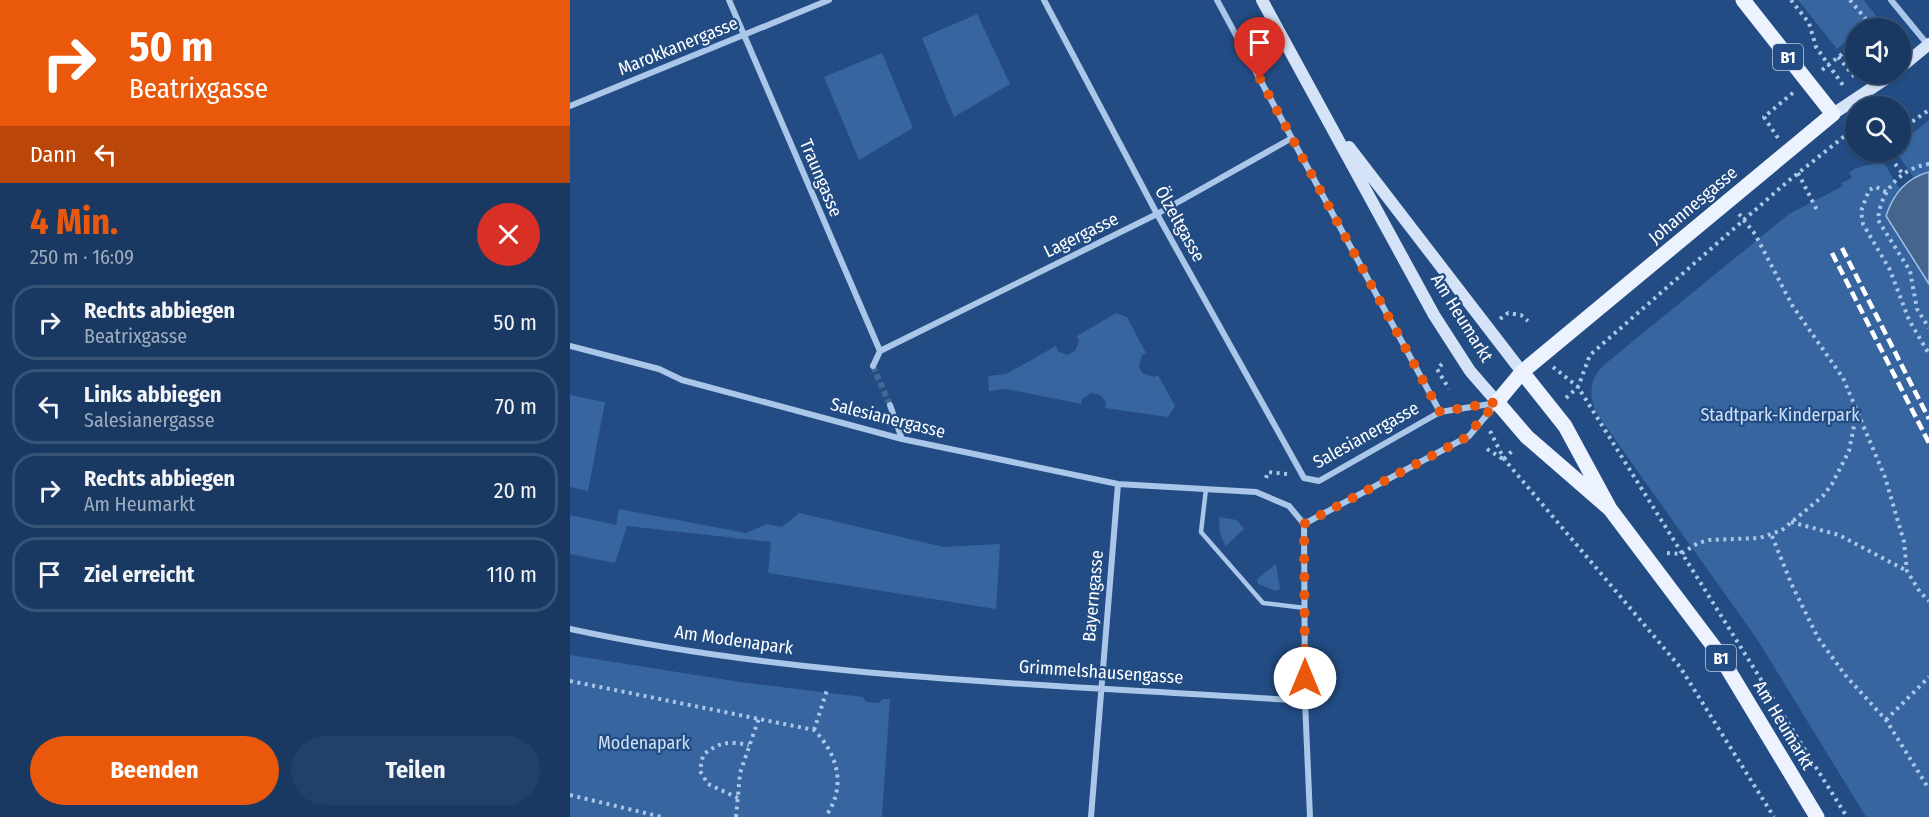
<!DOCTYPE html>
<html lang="de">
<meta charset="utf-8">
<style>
body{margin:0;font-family:"Fira Sans Condensed",sans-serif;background:#234068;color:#f1f3f6;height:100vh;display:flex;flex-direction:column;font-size:22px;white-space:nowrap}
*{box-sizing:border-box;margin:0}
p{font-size:20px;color:#9facbe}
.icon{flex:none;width:33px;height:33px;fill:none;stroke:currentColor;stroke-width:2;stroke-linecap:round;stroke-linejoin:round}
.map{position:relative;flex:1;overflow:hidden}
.panel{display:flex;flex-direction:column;background:#1a3962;width:570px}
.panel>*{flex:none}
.hud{background:#ea580c;color:#fff;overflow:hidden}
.tools{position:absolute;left:1275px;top:18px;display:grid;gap:12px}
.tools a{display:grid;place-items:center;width:66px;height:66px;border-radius:50%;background:#1a3962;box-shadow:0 2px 4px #0004,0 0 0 2px #385377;font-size:30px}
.pin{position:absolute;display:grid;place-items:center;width:51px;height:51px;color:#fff;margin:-62px -26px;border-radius:50% 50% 50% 0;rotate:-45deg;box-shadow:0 0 6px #0007}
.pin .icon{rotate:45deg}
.me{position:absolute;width:66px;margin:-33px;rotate:0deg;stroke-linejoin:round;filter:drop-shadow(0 0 4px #0008)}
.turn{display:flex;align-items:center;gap:21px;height:126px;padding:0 30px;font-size:27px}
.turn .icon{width:78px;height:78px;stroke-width:2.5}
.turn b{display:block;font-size:42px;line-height:51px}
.then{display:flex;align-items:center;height:57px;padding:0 30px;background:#0003;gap:12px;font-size:22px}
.round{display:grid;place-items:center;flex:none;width:63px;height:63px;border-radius:32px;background:#234068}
.overview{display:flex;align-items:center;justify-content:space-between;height:102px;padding:0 30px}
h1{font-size:36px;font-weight:700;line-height:45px;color:#ea580c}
.cta{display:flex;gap:12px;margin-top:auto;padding:12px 30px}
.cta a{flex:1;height:69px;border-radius:36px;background:#ea580c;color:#fff;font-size:24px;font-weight:700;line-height:69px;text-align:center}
.cta a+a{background:#234068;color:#f1f3f6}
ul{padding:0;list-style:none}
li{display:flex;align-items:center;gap:18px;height:75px;margin:0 12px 9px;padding:0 18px;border:3px solid #385377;border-radius:24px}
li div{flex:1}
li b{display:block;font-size:22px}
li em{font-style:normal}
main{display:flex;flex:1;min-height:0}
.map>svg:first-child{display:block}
.green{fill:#3665a0}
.water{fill:#46658d;stroke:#9ec0ea;stroke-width:1.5}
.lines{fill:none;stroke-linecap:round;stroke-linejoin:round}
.street-tunnel{stroke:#436796;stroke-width:6;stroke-dasharray:6 3;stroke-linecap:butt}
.path{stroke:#aac6e8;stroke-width:4;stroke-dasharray:3 4.5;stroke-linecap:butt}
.lane{stroke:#aac6e8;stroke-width:4.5}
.street{stroke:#aac6e8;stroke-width:6}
.secondary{stroke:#d4e3f7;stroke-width:12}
.primary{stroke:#ecf3fe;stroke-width:15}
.rail{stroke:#fff;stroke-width:4.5;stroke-dasharray:10 4.5;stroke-linecap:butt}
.route{stroke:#ea580c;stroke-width:10;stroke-dasharray:0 18}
.labels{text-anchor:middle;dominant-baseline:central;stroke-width:4.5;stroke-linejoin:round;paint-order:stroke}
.shield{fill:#224c83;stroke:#bdc9da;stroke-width:1.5}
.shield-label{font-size:16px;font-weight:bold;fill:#fff}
.street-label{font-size:18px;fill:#fff;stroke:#224c83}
.park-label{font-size:18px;fill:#cee0f6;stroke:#224c83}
</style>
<main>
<section class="panel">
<div class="hud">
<div class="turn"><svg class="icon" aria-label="right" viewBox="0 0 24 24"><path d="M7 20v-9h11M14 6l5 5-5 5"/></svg><div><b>50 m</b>Beatrixgasse</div></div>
<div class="then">Dann<svg class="icon" aria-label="left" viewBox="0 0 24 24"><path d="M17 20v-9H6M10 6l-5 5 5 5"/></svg></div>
</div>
<div class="overview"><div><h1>4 Min.</h1><p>250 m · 16:09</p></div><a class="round" style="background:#d93025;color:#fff"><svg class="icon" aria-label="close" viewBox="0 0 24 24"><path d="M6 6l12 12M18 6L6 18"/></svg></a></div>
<ul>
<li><svg class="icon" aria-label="right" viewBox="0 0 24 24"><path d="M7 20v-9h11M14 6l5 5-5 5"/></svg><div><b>Rechts abbiegen</b><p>Beatrixgasse</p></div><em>50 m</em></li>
<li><svg class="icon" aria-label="left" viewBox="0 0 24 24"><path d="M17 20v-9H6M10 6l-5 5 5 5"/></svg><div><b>Links abbiegen</b><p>Salesianergasse</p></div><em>70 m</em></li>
<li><svg class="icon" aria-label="right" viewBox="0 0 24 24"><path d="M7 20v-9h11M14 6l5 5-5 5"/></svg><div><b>Rechts abbiegen</b><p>Am Heumarkt</p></div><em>20 m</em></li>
<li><svg class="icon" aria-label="arrive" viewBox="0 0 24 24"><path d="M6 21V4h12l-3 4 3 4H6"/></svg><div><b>Ziel erreicht</b></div><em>110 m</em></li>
</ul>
<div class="cta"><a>Beenden</a><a>Teilen</a></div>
</section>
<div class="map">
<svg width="1359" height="817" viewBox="0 0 1359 817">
<rect width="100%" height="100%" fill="#224c83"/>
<!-- green -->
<path class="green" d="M1228,0H1294L1307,17L1293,28H1286L1285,34L1267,49Z
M407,14L440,84L384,117L352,38Z
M312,53L343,128L289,160L254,77Z
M1359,120V172L1344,178L1326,152H1330L1331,143Z
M1308,162L1315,165L1330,189L1324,195L1345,263L1359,284V817H1296L1187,639L1029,417C1018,399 1018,379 1035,364L1219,214L1273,186L1271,183L1282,178L1279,173L1284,169Z
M546,313L557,317L576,353L572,355L569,366L572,373L584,377L588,375L605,406L598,417L535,408L536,402L530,395L521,393L512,399L511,404L436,389L419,391L418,376L436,374L486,346L488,351L497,355L505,351L509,341L507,336Z
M0,395L35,402L18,491L0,487Z
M49,509L176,533L197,524L212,527L229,513L374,547L430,544L426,609L198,573L201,542L57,526L45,563L0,554V515L46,525Z
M649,517L667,520L674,529L656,546L650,534Z
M706,564L710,589L706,591L688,584L687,579Z
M0,655L170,682L293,697L296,702L309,703L313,699H320L312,817H0Z"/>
<!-- water -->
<path class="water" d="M1359,172V284L1316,216C1323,194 1336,178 1359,172Z"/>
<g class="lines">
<!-- street-tunnel -->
<path class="street-tunnel" d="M303,366L320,405"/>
<!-- path -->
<path class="path" d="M1221,0L1239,23L1246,47L1275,88
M1280,0L1303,28
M1268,57L1287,80
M1252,70L1286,43
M1330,130L1359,110
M1208,138L1194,117L1225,91
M1316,152L1332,173
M1359,164C1331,168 1310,191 1308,220L1340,271L1347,309L1359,328
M1228,173L1248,212
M1316,192L1306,187L1299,190L1291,211L1293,224L1320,270L1339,320L1359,354
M1169,214L1185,234L1222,305L1273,378L1315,477L1334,542L1337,571L1350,592L1359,601
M930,319L938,313L951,315L958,321
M872,364L867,369L879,389
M983,367L1008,387L1277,817
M996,398L1008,387L1020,355L1217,182L1286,127
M920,431L934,459L1110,667L1204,817
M917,449L933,459
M934,459L944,449
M696,478L698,472L717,474
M1221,522L1269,535L1337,571
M1202,536L1221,583L1248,638L1276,676L1316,720L1359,789
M1097,553L1111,554L1128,543L1139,540L1190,538L1212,530L1253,496L1262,484L1279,451L1286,416
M0,681L244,730C268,754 277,788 255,817
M1316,720L1359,677
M244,730L257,690
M0,795L92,817
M168,798L138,784L130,771L133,755C149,742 158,741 179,745
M166,817L170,773L189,718"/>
<!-- lane -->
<path class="lane" d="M636,489L631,532L693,603L735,608"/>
<!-- street -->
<path class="street" d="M159,0L310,351L303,366
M474,0L587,214L734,478L749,481L870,412L926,403
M647,0L870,412
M1321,0L1358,45
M0,106L259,0
M0,346L89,369L112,380L332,439L548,484L686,492L719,506L734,524
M310,351L587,214L722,138
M320,405L332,439
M734,524L735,701L740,817
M734,524L899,436L927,403
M0,629C240,681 490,684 735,701
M521,817L548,484"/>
<!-- secondary -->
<path class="secondary" d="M692,0L864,315L900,371L927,402
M1330,68L1359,44
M1263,114L1323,74
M779,147L952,372"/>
<!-- primary -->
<path class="primary" d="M952,372L995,426L1040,509L1147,651L1247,817
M1040,509L957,437L927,402L952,372L1263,114L1173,0"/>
<!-- rail -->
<path class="rail" d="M1272,248L1359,419
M1262,253L1359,443"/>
</g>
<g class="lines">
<!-- route -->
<path class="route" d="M690,79L870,412L927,402L895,438L734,524L735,678"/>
</g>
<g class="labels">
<!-- shield labels -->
<g class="shield">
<rect x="1203" y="44" width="30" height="26" rx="4.5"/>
<rect x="1136" y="645" width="30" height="26" rx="4.5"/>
</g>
<g class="shield-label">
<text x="1218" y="57">B1</text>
<text x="1151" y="658">B1</text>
</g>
<!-- street labels -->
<g class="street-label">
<text transform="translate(108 46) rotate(-22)">Marokkanergasse</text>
<text transform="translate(251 178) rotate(67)">Traungasse</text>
<text transform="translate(1123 205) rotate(-40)">Johannesgasse</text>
<text transform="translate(610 224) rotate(61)">Ölzeltgasse</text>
<text transform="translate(511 235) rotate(-26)">Lagergasse</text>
<text transform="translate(892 318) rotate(58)">Am Heumarkt</text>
<text transform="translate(318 418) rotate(14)">Salesianergasse</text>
<text transform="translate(796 435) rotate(-29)">Salesianergasse</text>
<text transform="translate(523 596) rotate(-85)">Bayerngasse</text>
<text transform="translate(164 640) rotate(8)">Am Modenapark</text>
<text transform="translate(531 672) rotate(4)">Grimmelshausengasse</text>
<text transform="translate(1214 725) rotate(59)">Am Heumarkt</text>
</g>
<!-- park labels -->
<g class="park-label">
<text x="1210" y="415">Stadtpark-Kinderpark</text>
<text x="74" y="743">Modenapark</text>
</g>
</g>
</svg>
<div class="tools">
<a><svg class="icon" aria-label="sound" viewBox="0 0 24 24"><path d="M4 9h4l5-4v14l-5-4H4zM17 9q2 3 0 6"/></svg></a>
<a><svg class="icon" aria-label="search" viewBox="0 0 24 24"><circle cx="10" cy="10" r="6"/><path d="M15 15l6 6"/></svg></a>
</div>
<div class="pin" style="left:690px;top:79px;background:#d93025"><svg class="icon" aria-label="arrive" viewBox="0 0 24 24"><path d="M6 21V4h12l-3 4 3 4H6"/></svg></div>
<svg class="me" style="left:735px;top:678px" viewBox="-20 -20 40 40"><circle r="19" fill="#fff"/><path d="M0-13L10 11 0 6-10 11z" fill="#ea580c"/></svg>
</div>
</main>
